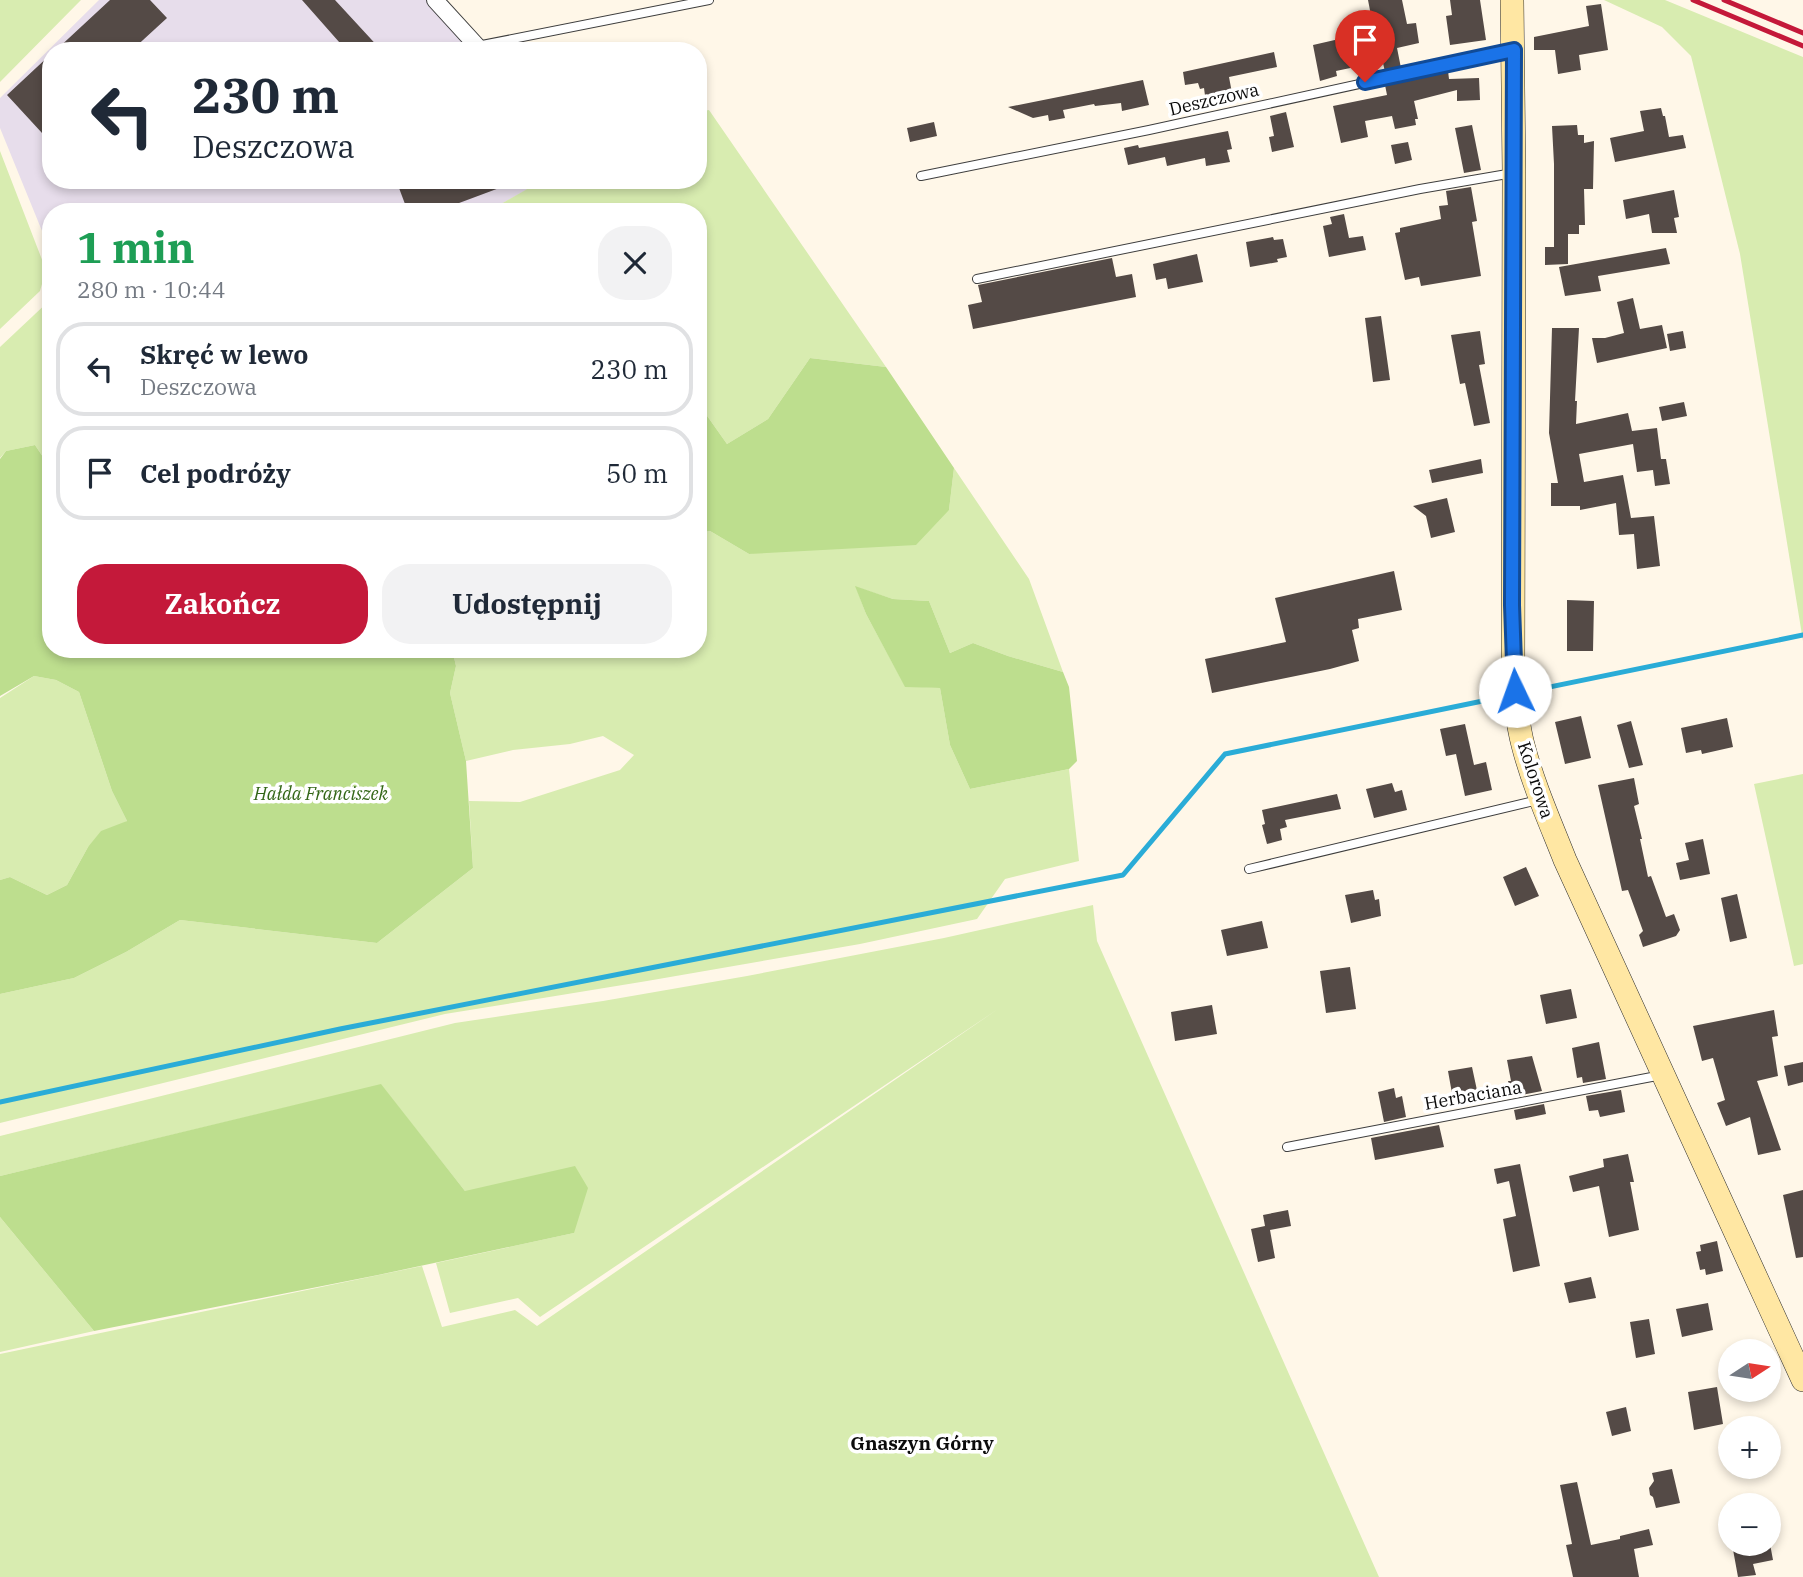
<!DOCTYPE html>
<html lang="pl">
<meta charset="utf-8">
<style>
body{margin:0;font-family:"IBM Plex Serif",serif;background:#f2f2f3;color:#1f2937;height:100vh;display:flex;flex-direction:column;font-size:26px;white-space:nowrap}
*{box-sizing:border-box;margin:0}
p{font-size:23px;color:#747a83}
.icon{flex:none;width:38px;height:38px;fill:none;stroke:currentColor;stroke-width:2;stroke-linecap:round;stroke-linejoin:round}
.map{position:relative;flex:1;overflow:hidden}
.side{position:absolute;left:42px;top:203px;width:665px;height:455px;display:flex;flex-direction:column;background:#fff;border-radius:28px;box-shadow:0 4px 10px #0003}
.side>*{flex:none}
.banner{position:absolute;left:42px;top:42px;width:665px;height:147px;border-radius:28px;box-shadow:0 4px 10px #0003;background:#fff;color:#1f2937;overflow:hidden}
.needle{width:46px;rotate:78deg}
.controls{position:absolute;left:1718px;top:1339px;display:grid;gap:14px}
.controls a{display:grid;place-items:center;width:63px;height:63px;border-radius:50%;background:#fff;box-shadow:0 4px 10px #0003;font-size:35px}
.pin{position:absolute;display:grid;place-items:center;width:60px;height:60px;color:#fff;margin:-72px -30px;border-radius:50% 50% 50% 0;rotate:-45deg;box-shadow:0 0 7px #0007}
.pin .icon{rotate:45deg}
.me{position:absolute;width:77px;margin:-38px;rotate:357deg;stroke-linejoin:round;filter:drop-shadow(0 0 5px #0008)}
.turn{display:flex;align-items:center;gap:24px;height:147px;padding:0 35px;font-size:32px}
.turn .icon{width:91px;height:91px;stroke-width:2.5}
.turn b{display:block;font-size:49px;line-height:60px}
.round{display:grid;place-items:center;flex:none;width:74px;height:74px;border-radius:28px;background:#f2f2f3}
.summary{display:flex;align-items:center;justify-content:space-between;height:119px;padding:0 35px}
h1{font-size:42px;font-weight:700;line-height:52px;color:#1e9e55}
.button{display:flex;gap:14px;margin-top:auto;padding:14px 35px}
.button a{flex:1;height:80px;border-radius:28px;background:#c4193a;color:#fff;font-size:28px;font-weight:700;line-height:80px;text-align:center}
.button a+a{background:#f2f2f3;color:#1f2937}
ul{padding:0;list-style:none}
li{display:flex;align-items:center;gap:21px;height:94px;margin:0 14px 10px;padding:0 21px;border:4px solid #e0e1e3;border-radius:28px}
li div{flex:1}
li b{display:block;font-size:26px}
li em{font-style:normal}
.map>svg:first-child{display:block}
.industrial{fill:#e7ddeb}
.green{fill:#d8ecb0}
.forest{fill:#bdde8e}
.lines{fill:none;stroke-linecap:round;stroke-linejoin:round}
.stream{stroke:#2aacd7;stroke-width:5}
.building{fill:#544a46}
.lane-casing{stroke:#3e3e3e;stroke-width:10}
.street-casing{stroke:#3e3e3e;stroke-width:18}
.secondary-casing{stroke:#2d2d2d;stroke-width:24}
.lane{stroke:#fff;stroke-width:8}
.street{stroke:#fff;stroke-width:16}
.secondary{stroke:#ffe7a3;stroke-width:23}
.rail{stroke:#c4193a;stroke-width:5}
.route-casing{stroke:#114b97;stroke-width:18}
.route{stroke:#1a73e8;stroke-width:12}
.labels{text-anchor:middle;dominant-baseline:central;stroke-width:7;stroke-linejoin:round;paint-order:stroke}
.street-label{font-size:18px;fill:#0b0b0b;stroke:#fff}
.park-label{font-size:18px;font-style:italic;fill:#336617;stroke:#fff}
.neighbourhood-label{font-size:19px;font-weight:bold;fill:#0b0b0b;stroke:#fff}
</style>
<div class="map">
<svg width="1803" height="1577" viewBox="0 0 1803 1577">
<rect width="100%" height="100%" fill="#fff7e8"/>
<!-- industrial -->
<path class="industrial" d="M99,0H428L474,51H51V180H537V184L487,212H51V253L0,128V98Z"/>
<!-- green -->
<path class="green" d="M0,0H81L0,82Z
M1604,0H1665L1803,57V641L1740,254L1691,56L1662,27Z
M709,110L886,367L810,358L768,419L727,444L698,403V212H487L536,184L537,180H698V112Z
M0,151L46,270L40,291L0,329Z
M51,299V469L35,445L6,451L0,458V347Z
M954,468L1029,579L1063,672L1008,656L973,643L950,653L929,601L893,599L856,587L866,614L905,686L940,688L950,745L970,789L1069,769L1079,861L1005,879L977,919L860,944L647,981L445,1014L0,1123V994L74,978L126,952L180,920L377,943L473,868L469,801L520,802L620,770L634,755L603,736L570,744L513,750L466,761L450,693L456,666L452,649H698V533L710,531L749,554L949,510Z
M34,676L56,680L79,692L112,791L127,821L88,847L67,885L47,895L10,877L0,880V698Z
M1803,774V964L1794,966L1754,784Z
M1093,905L1097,941L1379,1577H0V1354L422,1266L442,1327L515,1310L537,1326L998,1009L540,1317L518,1298L450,1313L436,1263L574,1233L465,1191L381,1085L0,1176V1136L455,1023L603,1001L747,976L944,938Z
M0,1217L94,1331L0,1352Z"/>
<!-- forest -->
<path class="forest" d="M810,358L886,367L954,468L949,510L916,545L749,554L710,531L698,533V403L727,444L768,419Z
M35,445L51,469V649H452L456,666L450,693L466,761L473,868L377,943L180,920L126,952L74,978L0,994V880L10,877L47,895L67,885L88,847L101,831L127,821L112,791L79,692L56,680L34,676L0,696V459L6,451Z
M855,586L893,599L929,601L950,653L973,643L1008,656L1063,672L1069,687L1077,761L1069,769L970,789L950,745L940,688L905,687L866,614Z
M381,1084L465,1191L575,1166L588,1188L574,1233L378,1275L94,1331L0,1217V1176Z"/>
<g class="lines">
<!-- stream -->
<path class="stream" d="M1520,693L1803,635
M0,1102L340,1029L1123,875L1225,754L1507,696"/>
</g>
<!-- building -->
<path class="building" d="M110,0H150L167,18L131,51H55Z
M302,0H335L382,51H347Z
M1368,0H1402L1407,24L1416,23L1419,43L1397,48L1401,68L1385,72L1379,45L1351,51L1355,67L1336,71L1337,76L1320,81L1313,45L1374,31Z
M1450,0H1480L1486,40L1450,45L1446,16L1452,15Z
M1601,4L1608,50L1579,55L1581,70L1558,74L1555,50H1534V37L1589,26L1586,6Z
M1274,52L1277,67L1229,77L1232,93L1223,95L1224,99L1206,103L1204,88L1200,89L1198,83L1185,85L1183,72Z
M51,54V125L42,133L7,95Z
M1448,71L1449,79L1479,78L1480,100L1457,101V90L1414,101L1418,119H1415L1416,125L1395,129L1392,116L1365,121L1368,137L1341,143L1333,106L1387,95L1385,85Z
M1143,80L1149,105L1122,111L1121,103L1095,106L1094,104L1063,110L1065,118L1049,121L1048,115L1033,118L1008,107Z
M1661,108L1663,116H1665L1669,137L1683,135L1686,148L1615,162L1610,138L1644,131L1640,111Z
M1286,112L1294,147L1272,152L1269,137L1274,136L1270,116Z
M934,122L937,136L910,142L907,128Z
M1472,125L1481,170L1464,173L1455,128Z
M1577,125L1578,135H1584V143L1594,141L1593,189H1584L1585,225H1579V234H1568V264L1545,265V247H1554V164L1552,126Z
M1228,131L1232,149L1227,150L1230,162L1206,166L1205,158L1167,166L1165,157L1128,165L1124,148L1138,145L1139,148Z
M1408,142L1412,160L1395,164L1391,145Z
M396,180H515V182L435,212H408Z
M1471,187L1477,221L1472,222L1481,276L1421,286L1419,277L1405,280L1395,233L1400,232V228L1441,219L1439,206L1448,205L1446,191Z
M1674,190L1679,217L1674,218L1677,233H1652L1649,214L1626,219L1623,200Z
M1344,214L1349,238L1363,236L1366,250L1329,257L1323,226L1332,224L1330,217Z
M1273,237L1274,240L1283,239L1287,257L1277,259L1278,262L1250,267L1246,242Z
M1666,248L1670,264L1598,276L1601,291L1565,296L1559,267Z
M1197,254L1203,282L1168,289L1166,278L1156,280L1153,264Z
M1112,258L1116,277L1132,274L1136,297L973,329L968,305L982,302L978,285Z
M1633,298L1640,329L1662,325L1667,348L1597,363L1592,338H1605L1624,333L1617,302Z
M1381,316L1390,380L1373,382L1365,318Z
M1552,328H1579L1575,401H1577L1576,424L1628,413L1632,431L1657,428L1661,459H1666L1670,484L1655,486L1653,470L1637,472L1633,444L1579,454L1584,482L1623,475L1631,518L1654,516L1660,566L1637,569L1634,534L1619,535L1616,503L1580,510V506H1551V483H1558L1549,433Z
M1480,331L1485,364L1479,365L1490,423L1474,426L1465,383L1460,384L1451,335Z
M1683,331L1686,348L1670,351L1667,334Z
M1684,402L1687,416L1662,421L1659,407Z
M1481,459L1483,473L1432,483L1429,470Z
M1447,498L1455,532L1431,538L1426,516L1413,506Z
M1394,571L1402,610L1358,619L1359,628L1352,630L1359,661L1330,669L1212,693L1205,659L1286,642L1275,598Z
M1567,600L1594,601L1593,651H1567Z
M1581,716L1591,758L1565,764L1555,722Z
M1727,718L1733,747L1702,754L1701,750L1686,753L1681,728Z
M1631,721L1643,765L1629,768L1617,725Z
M1465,724L1474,765L1486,762L1492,790L1465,796L1456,754L1446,756L1440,729Z
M1634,778L1639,804L1634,806L1642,839H1640L1648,877L1651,876L1666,917L1674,914L1680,930L1676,936L1643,947L1639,935L1643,931L1628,890L1622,891L1598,785Z
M1392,783L1395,792L1402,790L1407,810L1374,818L1366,789Z
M1337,794L1341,809L1285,820L1287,827L1280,829L1282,840L1267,844L1262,825L1265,824L1262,810Z
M1703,839L1710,874L1680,880L1676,863L1689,860L1685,843Z
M1526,867L1539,896L1515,906L1503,877Z
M1373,890L1375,900L1379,899L1381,916L1351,923L1345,895Z
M1737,894L1747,938L1730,942L1721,898Z
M1262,921L1268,948L1227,956L1221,930Z
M1350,967L1356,1009L1326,1013L1320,971Z
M1571,989L1577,1018L1546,1024L1540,995Z
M1212,1005L1217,1034L1175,1041L1171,1012Z
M1774,1010L1778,1036L1772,1037L1778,1076L1757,1081L1781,1150L1758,1155L1750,1117L1726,1126L1717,1103L1725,1100L1713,1058L1702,1061L1693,1026Z
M1599,1042L1606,1079L1583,1083L1582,1077L1577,1078L1572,1048Z
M1532,1056L1542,1091L1512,1097L1508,1081H1511L1507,1060Z
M1803,1062V1082L1788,1086L1784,1066Z
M1472,1067L1478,1095L1453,1099L1448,1071Z
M1394,1088L1396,1098L1402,1096L1406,1117L1384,1122L1378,1092Z
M1621,1090L1625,1112L1600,1117L1598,1110L1589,1111L1586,1096Z
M1544,1104L1546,1114L1516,1120L1514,1110Z
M1439,1125L1444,1147L1375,1160L1371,1138Z
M1628,1154L1634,1182H1630L1639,1230L1609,1237L1599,1186L1573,1192L1569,1176L1604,1167L1603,1159Z
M1520,1164L1540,1266L1513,1272L1503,1219L1516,1216L1509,1181L1497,1184L1494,1169Z
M1803,1190V1257L1796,1258L1783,1195Z
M1288,1210L1291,1226L1270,1230L1275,1258L1258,1262L1251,1229L1265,1226L1263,1215Z
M1717,1241L1723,1271L1706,1275L1705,1269L1700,1270L1696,1252L1701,1251L1700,1245Z
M1591,1277L1596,1298L1569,1303L1564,1283Z
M1708,1303L1713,1330L1682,1337L1676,1309Z
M1649,1319L1655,1354L1636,1358L1630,1322Z
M1717,1387L1723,1424L1694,1430L1688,1392Z
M1626,1407L1631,1431L1612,1436L1606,1412Z
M1672,1469L1680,1503L1656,1508L1653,1497L1650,1495L1649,1488L1654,1481L1652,1473Z
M1577,1482L1591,1545L1620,1539V1536L1649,1529L1653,1545L1634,1549L1639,1577H1573L1566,1545L1572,1544L1560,1485Z
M1732,1544H1770L1773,1560L1753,1564L1756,1575L1738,1577Z"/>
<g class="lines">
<defs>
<path id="lane" d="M477,46L709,0
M921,176L1149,130L1510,51
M977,279L1420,189L1513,173
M1249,869L1538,800
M1287,1147L1662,1075"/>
<path id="street" d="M435,0L477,46"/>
<path id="secondary" d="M1512,0L1514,173L1513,674C1515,698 1517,722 1523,745C1533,784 1550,822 1565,860L1803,1380"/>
</defs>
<!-- lane casing -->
<use href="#lane" class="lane-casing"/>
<!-- street casing -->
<use href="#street" class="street-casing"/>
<!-- secondary casing -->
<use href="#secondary" class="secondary-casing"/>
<!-- lane -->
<use href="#lane" class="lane"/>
<!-- street -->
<use href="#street" class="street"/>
<!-- secondary -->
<use href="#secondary" class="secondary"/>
<!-- rail -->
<path class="rail" d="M1693,0L1803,46
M1724,0L1803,33"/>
</g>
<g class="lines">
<defs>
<path id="route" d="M1365,82L1514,50L1512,605L1515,691"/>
</defs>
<!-- route casing -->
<use href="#route" class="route-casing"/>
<!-- route -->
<use href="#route" class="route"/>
</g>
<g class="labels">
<!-- street labels -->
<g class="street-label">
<text transform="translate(1214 99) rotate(-13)">Deszczowa</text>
<text transform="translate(1536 780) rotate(72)">Kolorowa</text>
<text transform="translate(1473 1095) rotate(-10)">Herbaciana</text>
</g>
<!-- park labels -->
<g class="park-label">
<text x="321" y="793">Hałda Franciszek</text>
</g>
<!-- neighbourhood labels -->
<g class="neighbourhood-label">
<text x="922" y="1443">Gnaszyn Górny</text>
</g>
</g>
</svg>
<div class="controls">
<a><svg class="needle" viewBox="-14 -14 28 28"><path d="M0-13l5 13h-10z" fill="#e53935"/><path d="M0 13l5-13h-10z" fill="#747a83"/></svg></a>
<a>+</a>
<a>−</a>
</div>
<div class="pin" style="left:1365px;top:82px;background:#d93025"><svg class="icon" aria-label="arrive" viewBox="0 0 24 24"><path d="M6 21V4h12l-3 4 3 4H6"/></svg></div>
<svg class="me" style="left:1515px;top:691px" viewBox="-20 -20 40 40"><circle r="19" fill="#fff"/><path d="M0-13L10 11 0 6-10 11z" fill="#1a73e8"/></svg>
<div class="banner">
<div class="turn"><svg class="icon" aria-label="left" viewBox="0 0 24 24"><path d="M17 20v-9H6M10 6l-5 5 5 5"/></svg><div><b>230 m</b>Deszczowa</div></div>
</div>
<section class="side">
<div class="summary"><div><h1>1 min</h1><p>280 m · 10:44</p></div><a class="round"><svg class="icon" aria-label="close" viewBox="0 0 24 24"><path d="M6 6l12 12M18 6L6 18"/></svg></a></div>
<ul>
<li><svg class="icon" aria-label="left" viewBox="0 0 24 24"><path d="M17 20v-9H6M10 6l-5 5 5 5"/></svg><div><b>Skręć w lewo</b><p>Deszczowa</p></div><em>230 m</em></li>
<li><svg class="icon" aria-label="arrive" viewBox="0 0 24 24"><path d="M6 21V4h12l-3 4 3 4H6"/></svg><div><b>Cel podróży</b></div><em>50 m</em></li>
</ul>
<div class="button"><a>Zakończ</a><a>Udostępnij</a></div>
</section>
</div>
